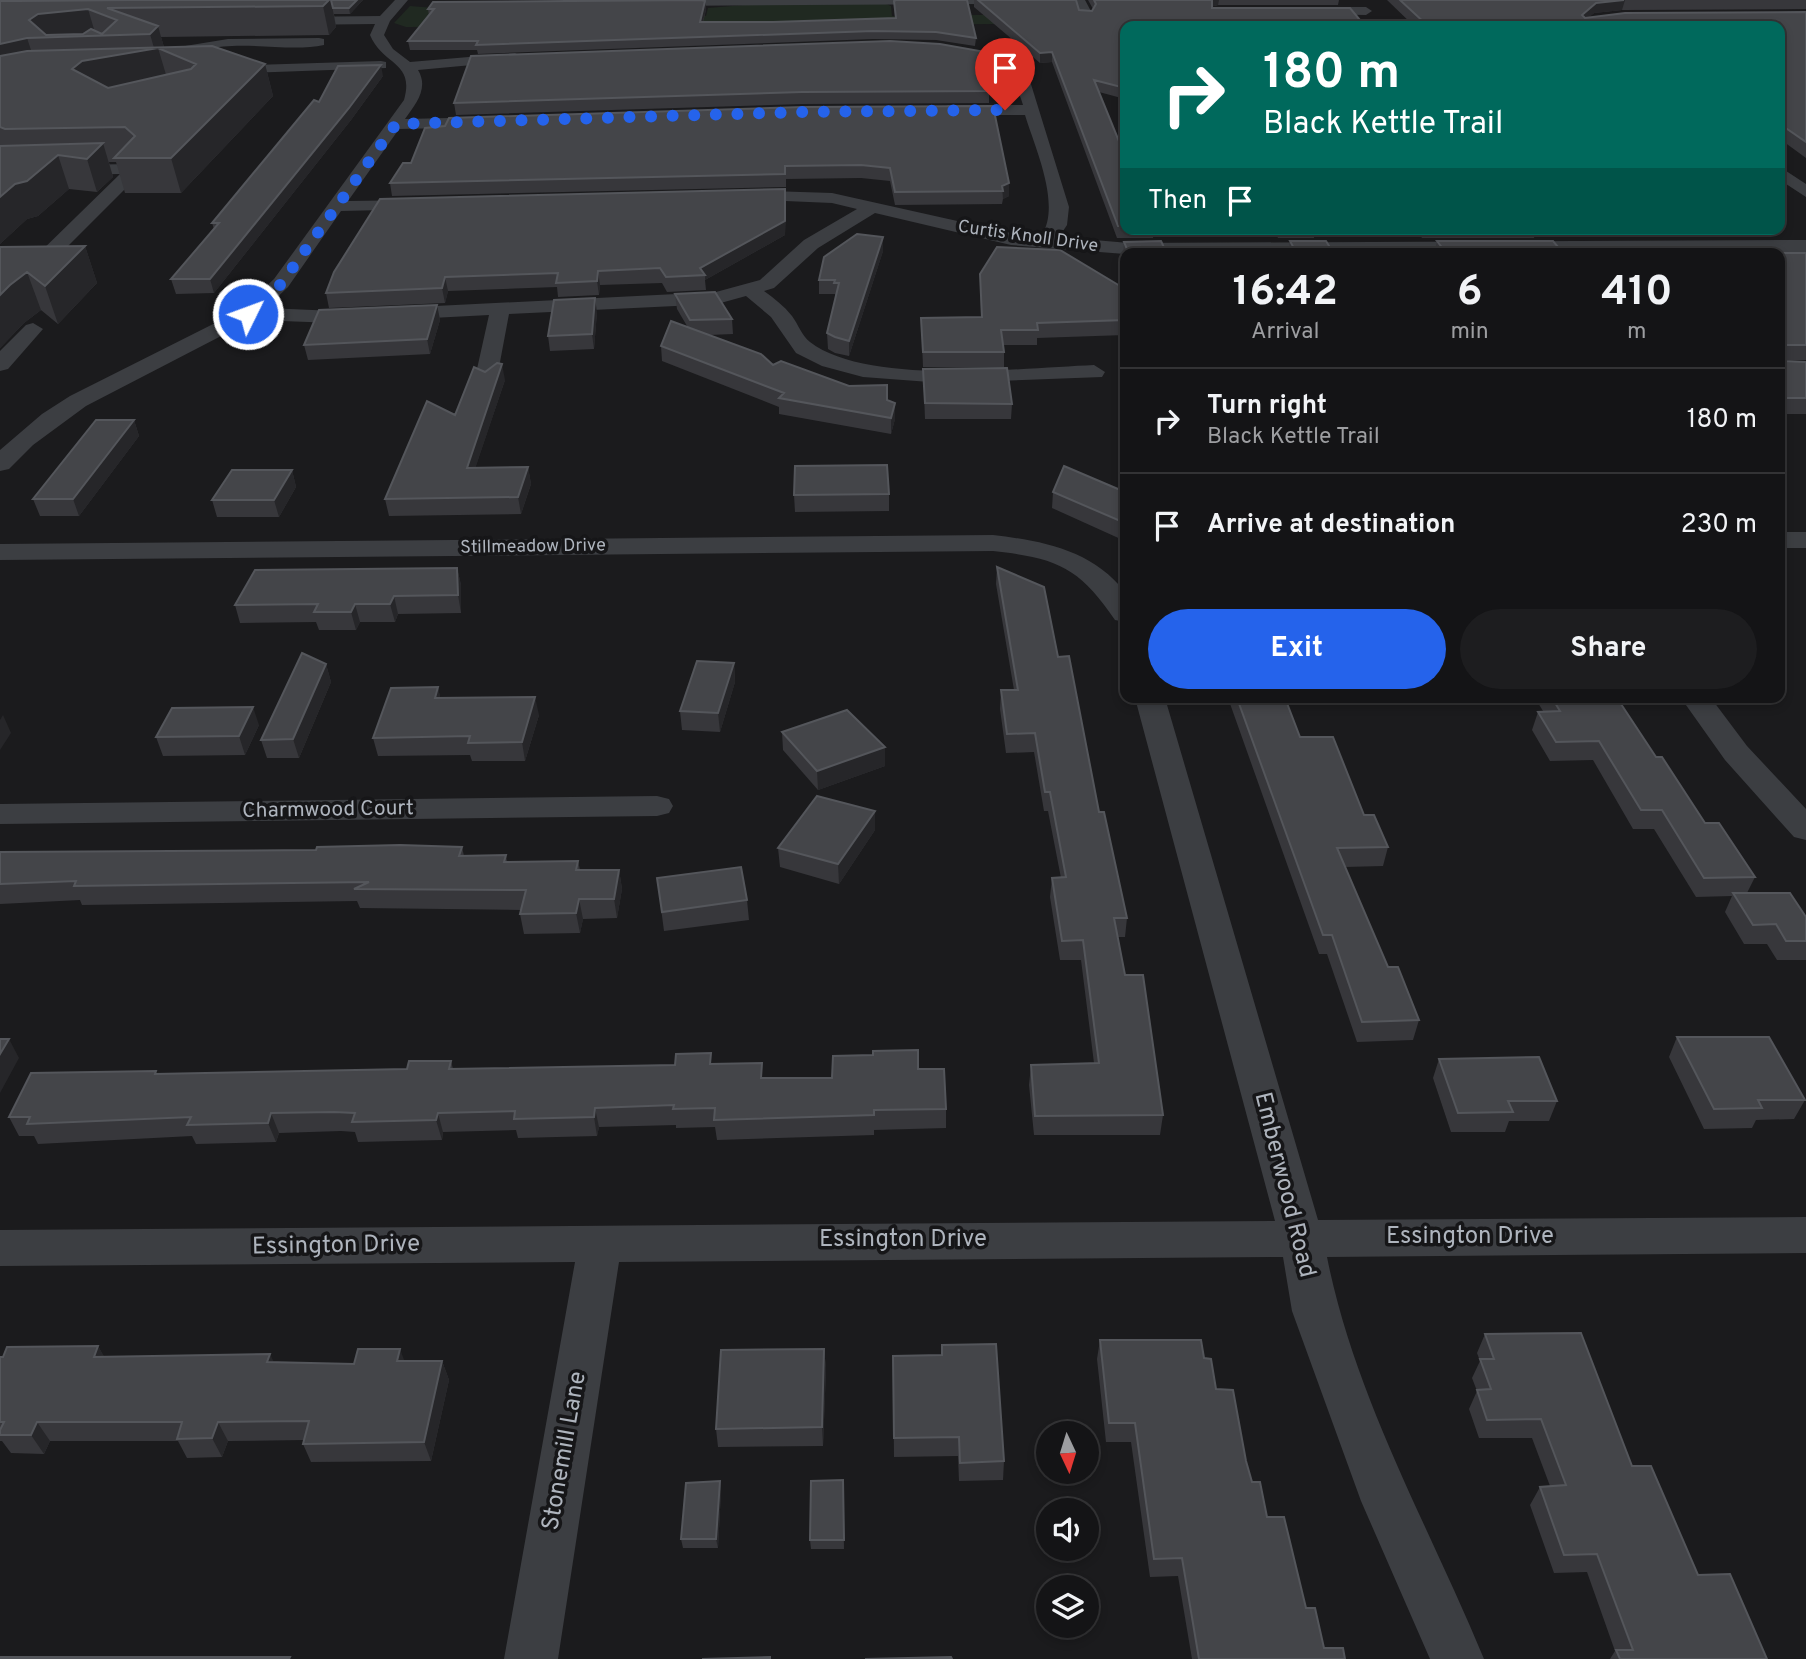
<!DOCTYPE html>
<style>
body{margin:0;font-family:Overpass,sans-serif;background:#1d1d1f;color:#f1f3f6;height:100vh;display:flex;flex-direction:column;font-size:26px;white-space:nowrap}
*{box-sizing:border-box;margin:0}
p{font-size:23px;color:#9d9ea1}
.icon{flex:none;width:38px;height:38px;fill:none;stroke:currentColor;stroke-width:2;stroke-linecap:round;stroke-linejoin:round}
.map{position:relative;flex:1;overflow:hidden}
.panel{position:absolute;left:1120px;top:248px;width:665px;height:455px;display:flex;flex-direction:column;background:#141416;border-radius:14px;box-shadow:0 4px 10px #0003,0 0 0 2px #333335}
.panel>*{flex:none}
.hud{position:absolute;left:1120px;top:21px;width:665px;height:214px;border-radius:14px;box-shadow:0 4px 10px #0003,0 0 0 2px #333335;background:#00695c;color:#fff;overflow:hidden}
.needle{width:46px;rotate:176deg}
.fabs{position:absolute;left:1036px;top:1421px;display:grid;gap:14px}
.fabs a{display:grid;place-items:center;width:63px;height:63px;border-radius:50%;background:#141416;box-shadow:0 4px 10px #0003,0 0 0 2px #333335;font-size:35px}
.pin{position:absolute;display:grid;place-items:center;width:60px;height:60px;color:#fff;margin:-72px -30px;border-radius:50% 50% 50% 0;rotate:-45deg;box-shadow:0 0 7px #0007}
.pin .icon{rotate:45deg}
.me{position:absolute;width:77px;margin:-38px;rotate:48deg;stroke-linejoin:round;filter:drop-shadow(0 0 5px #0008)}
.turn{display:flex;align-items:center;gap:24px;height:147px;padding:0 28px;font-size:32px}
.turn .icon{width:91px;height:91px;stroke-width:2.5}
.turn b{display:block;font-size:49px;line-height:60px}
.then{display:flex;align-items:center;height:66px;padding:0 28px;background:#0003;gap:14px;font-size:26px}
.eta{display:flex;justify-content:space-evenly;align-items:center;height:119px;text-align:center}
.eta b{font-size:42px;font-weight:700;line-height:49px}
.button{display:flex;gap:14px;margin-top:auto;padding:14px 28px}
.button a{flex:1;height:80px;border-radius:42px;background:#2563eb;color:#fff;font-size:28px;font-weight:700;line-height:80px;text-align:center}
.button a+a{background:#1d1d1f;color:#f1f3f6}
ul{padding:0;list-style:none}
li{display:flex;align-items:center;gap:21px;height:105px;padding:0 28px;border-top:2px solid #333335}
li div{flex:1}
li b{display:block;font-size:26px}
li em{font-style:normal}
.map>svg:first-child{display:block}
.green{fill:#202921}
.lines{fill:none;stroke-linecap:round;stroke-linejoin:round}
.street{fill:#3c3e42;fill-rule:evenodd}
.wall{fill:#37373b}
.shaded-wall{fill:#262629}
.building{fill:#444549;stroke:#54565b;stroke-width:2;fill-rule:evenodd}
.route{stroke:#2563eb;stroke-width:12;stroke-dasharray:0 21.6}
.labels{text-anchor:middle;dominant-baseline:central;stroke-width:7;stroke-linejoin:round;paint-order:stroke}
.far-street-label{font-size:18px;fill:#aeb4bd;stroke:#161618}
.street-label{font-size:21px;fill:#aeb4bd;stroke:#161618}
.near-street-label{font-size:24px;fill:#aeb4bd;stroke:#161618}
</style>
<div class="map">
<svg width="1806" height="1659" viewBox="0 0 1806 1659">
<rect width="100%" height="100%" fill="#1b1b1d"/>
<!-- green -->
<path class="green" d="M756,4H886L891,6L892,16L1061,14L1000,24L406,27L394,23L410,6L434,8L426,18L706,16L708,8Z"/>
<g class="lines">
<!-- street -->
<path class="street" d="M395,0H408L390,21L384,35L393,49L410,62L515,53L522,57L515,61L418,70C429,88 416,104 405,119L492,117L500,122L492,127L399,129L348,201L422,200L431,205L428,209L341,211L288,287L266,308L336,311L716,292L760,280L804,240L857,209L832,203L736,199L733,195L742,190L832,193L1011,233L1041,236C1062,206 1035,148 1025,115H948L940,110L948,105H1023C1007,52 976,62 931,52L929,49L936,45C970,48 1008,52 1030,81L1069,207L1067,225L1059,237L1129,243L1806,240V252L1125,254L1011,245L875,213L818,248L774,288L764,291C774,298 784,306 792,316C798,324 802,336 810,342C867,386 1022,368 1094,365L1105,372L1102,377L943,383L863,377L822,366L796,353L771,317L746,296L717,304L509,314L497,378L486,385L475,378L489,315L336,323L252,320L86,406L33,445L9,469L0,471V450L42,414L70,396L241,310L274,279L404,100C415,61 383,66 370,35L375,24L292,25L285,21L292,17L380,16Z
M655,0H991L985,4L660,6L656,5Z
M1073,0H1085L1093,15L1091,18H1081Z
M1309,7H1366L1372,11L1366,15L1304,14L1303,11Z
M319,38L324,39V45C278,55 213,30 177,66L165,63L185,46L228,39Z
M381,61L386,62V68L222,74L215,70L222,66Z
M135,164L143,169L141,173L44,270L0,272V260H32L120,174L0,176V166Z
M1780,167L1806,184V197L1780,180Z
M33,323L43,329L8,369L0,371V351L26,325Z
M1780,532H1806V548H1780Z
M993,535C1043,541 1092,550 1125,592V622L1115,620C1079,567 1057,558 993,551L0,560V544Z
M1135,698H1165L1318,1220L1806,1217V1253L1327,1257C1355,1398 1429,1526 1484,1659H1430L1361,1501L1292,1311L1283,1257L619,1262L558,1659H504L575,1262L0,1266V1230L1275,1221Z
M1681,698H1711L1747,746L1806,809V840L1794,837L1725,760Z
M657,796L669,799L673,806L669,813L657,816L0,824V804Z"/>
</g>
<!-- wall -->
<path class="wall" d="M21,0H363L350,14H334L336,27L329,35L161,37L164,47L265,64L273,96L181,193H125L116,162H109L113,177L97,192L69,189L38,216L27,219L0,244V1Z
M974,0H1076L1079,10L1092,11L1093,9L1088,0H1339L1338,5H1218L1125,26V99L1099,92L1125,156V229H1154L1153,238H1117L1052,62L1040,63L974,7Z
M1387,0H1806V9L1622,10L1594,13L1589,17L1806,12V158L1780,139V26H1414Z
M705,1L706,10L703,22H773L895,18L894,1L976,38L975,46L936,40L873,39L478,54L477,50H410L408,41L429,16L428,9Z
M471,56L989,91V103L803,104L456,115L454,103Z
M383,76L351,120L214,293L176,294L171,279L214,229L212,223L319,102Z
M993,106L1009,196L1003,199L1002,204L895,205L890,181L861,178L786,179V187L392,196L390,183L411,163Z
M786,203L785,235L705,280L706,290L667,292L662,283L600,285L599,295L558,297L557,287L448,291L445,303L329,308L326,293Z
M1273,229H1315L1314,238H1278Z
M1416,229H1536L1534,238H1422Z
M1290,241L1334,254H1288Z
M1437,241L1564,254H1434Z
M1124,242L1167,254H1125V262L1123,256Z
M85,246L97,283L58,324L41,310L24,323L0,348V247Z
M883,251L849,356L835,353L828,349L827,333L836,298H835V294H819V280Z
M1806,253V360H1784V361L1806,362V414H1780V254Z
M980,274L1125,289V335L1037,338V345H1003L1004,352V367H923L921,318L981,317Z
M675,294L732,319L733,334L709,335L773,365L895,403V419L891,434L779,414V407L662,361L661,346L687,326L677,309Z
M437,305L440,320L430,354L308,360L304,345Z
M597,312L594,349L550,351L548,336Z
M923,369L1012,404L1011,419H925Z
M505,380L475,468L528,467L531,484L521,514L389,516L385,499L455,415Z
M134,420L139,436L79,516H40L33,499Z
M292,470L296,487L279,517H217L212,500Z
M1780,487L1784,491L1780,502Z
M1053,492H1125V541L1052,508Z
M889,494V511L795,512L794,495Z
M997,567L1058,657L1127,918L1125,937H1117L1125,975L1163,1115L1160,1135H1034L1029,1085L1031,1065L1094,1063L1081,960H1060L1050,897L1052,878H1061L1048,811H1044L1034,752L1006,753L1000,709L1001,690H1014L996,584Z
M457,568L461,585V613L398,614L395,622H360L356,630H319L316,622L240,623L235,605Z
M734,663L735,682L720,732L682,730L680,711Z
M326,664L331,682L299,758H267L261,740Z
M438,687L440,698L539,715L525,761H472L470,755L378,756L373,738Z
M1228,698H1285L1300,737L1364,815L1388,847L1383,866L1345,867L1388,967L1419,1020L1413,1040L1357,1042L1327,954H1319Z
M1535,698H1617L1656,757L1705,823L1755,877L1747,893L1806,917V960H1777L1767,944H1744L1725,912L1732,896L1696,897L1654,829H1633L1593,760L1550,761L1532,730L1538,712L1543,711Z
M259,725L245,755L163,756L156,737Z
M782,732L885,747V766L818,790L783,750Z
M875,830L839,884L780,867L778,848Z
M462,847L464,856L506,855L507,862L578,861L580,870H619L622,889L617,918L583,919L580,933L524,934L520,914L521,910L360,908L357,901L82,905L80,900L0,904V852L316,850Z
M657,878L747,900L749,920L664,931Z
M1677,1037L1805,1100L1794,1119L1756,1120L1752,1128L1704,1129L1669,1057Z
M1439,1059L1557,1101L1549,1121H1509L1505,1132H1451L1433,1078Z
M451,1061L453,1069L712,1064L764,1078H832L918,1069L946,1109V1128L874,1130V1135L717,1140L715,1127L676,1128V1125L599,1127L597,1136L518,1138L516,1130L443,1132L442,1140L358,1142L355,1132L341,1131L279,1133L276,1142L196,1144L192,1136L38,1144L34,1136H19L9,1117L158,1074L407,1069Z
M1485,1334L1632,1466L1698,1575L1767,1659H1610L1615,1651L1587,1572L1554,1573L1530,1505L1540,1487L1550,1486L1532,1438H1479L1469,1409L1477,1391L1472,1378L1480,1361L1477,1353Z
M1100,1340L1204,1358L1246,1461L1252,1482L1324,1648L1345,1659H1192L1178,1576L1150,1577L1131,1442H1106L1097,1359Z
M942,1345L1004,1461L1003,1480L959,1481L958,1456L894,1457L893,1356L941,1355Z
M98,1346L104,1357L354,1364L405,1361H442L449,1380L431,1461L311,1462L303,1444L304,1440L228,1441L222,1457L187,1458L178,1441H50L44,1454L11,1453L2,1441H0V1357Z
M824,1349L826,1368L823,1446L718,1447L716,1429Z
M843,1480L844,1549H811L810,1540Z
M720,1481L721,1491L718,1548H683L681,1539Z"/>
<!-- shaded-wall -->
<path class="shaded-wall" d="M329,0H331L336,27L329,35L323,6Z
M357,0H363L350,14L349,8Z
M1212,0H1219L1218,5L1211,7Z
M1625,0L1622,10L1594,13L1579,26L1582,15L1596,3Z
M705,1L706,10L700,31V22Z
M88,9L96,36L35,38L29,20L38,14Z
M158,26L165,51L158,48L167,78L92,92L72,69L82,61L154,48L150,34Z
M27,38L37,68L0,77V44Z
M1052,52V62L1040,63V53Z
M265,64L273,96L181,193L171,158Z
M381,65L383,76L351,120L214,293L210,279Z
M103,143L113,177L97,192L87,159Z
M58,155L69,189L38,216L27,219L0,244V197L15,184Z
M1009,183V196L1003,199L1002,186Z
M785,189V235L705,280V275L700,268Z
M883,237V251L849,356V341Z
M85,246L97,283L58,324L45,286Z
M598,271L600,285L599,295L597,281Z
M27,272L41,310L24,323L0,348V295L10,285Z
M445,277L448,291L445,303L442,288Z
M595,298L597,312L594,349L592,334Z
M437,305L440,320L430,354L427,339Z
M502,364L505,380L470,484L467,468Z
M895,403V419L891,434V418Z
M134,420L139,436L79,516L73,499Z
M528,467L531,484L521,514L518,497Z
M292,470L296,487L279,517L274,500Z
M457,568L461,585V613L458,595Z
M394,596L398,614L395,622L390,604Z
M355,604L360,622L356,630L351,612Z
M734,663L735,682L720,732L718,713Z
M326,664L331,682L299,758L293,739Z
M438,687L442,706L435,698Z
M535,697L539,715L525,761L522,742Z
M253,707L259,725L245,755L239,736Z
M3,715L11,733L0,750V720Z
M885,747V766L818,790L817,771Z
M875,811V830L839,884L838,864Z
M619,870L622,889L617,918L614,899Z
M579,899L583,919L580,933L576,913Z
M9,1039L19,1058L0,1093V1054Z
M595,1108L599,1127L597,1136L594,1117Z
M271,1113L279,1133L276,1142L268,1123Z
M438,1113L443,1132L442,1140L436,1120Z
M98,1346L109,1365L94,1357Z
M400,1349L407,1368L397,1361Z
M824,1349L826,1368L823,1446L822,1427Z
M270,1354L279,1373L267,1362Z
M442,1361L449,1380L431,1461L424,1442Z
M37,1422L50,1441L44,1454L31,1435Z
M218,1422L228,1441L222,1457L212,1438Z
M720,1481L721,1491L718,1548L716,1539Z"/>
<!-- building -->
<path class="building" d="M21,0H133L20,1Z
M134,0H329L323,6L107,8L158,26L150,34L27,38L0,44V1ZM88,9L117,20L102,34L91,29L83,34L46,35L29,20L38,14Z
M331,0H357L349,8H333Z
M701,0L705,1L700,22H773L896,18L894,1L896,0H967L976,38L936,32L873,31L476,45L478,41H408L434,9H428L433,2Z
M978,0H1076L1079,10L1092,11L1096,4L1094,0H1212V8H1350L1365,26H1125V88L1094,80L1125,156V226H1118L1052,52L1040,53Z
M1400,0H1624L1596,3L1582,15L1585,18L1625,13L1806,12V142L1780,124V26H1428Z
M890,41L940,44L980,51L989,91L802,92L454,103L471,56Z
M212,46L265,64L171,158H114L135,136L125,127L5,129L0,127V56L27,51ZM158,48L196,64L191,69L108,88L72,69L82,61Z
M381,65L349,108L210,279H171L219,223H212L314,100L319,102L338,66Z
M993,106L1009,183L1002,186L1003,191L895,192L890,168L861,165L785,166V174L390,183L403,163H411L425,128L445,126L449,118L803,107Z
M103,143L87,159L58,155L27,181L15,184L0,197V146Z
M785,189V221L700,268L705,275L666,277L660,268L598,271L597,281L556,283L558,273L445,277L442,288L326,293L334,272L380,199Z
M857,234L883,237L849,341L835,337L827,333L839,283H834L835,280H819L824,257Z
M1161,241L1167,254H1129L1124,242Z
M1290,241H1326L1334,254H1297Z
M1437,241H1553L1564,254H1447Z
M85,246L45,286L27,272L10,285L0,295V247Z
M997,247L1060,250L1125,289V320L1037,323L1038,330H1001L1004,352H923L921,318L982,317L980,274Z
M1806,253V345H1784V361L1806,362V398H1780V254H1574Z
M715,292L732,319L690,320L675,294Z
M595,298L592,334L548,336L554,300Z
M437,305L427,339L304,345L319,310Z
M671,321L761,354L773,365L781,361L849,386L887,385V400L895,403L891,418L779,398L784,393L661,346Z
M497,363L502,364L467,468L528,467L518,497L385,499L427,401L455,415L474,367L485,372Z
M1007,368L1012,404L925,403L923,369Z
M96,420H134L73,499H33Z
M887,465L889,494L794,495L795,466Z
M1064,466L1125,492V523L1053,492Z
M232,470H292L274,500H212Z
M997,567L1044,587L1058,657L1069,656L1099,812H1104L1127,918H1114L1125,975H1143L1163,1115L1035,1116L1031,1065L1099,1063L1083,940L1062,941L1052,878L1066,877L1050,792H1045L1035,733L1007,734L1001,690H1018Z
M457,568L458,595L394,596L390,604H355L351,612H314L318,604L235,605L255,570Z
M302,653L326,664L293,739L261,740Z
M697,661L734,663L718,713L680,711Z
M438,687L435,698L535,697L522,742L468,743L470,736L373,738L391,688Z
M1237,698H1285L1300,737H1333L1364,815H1374L1388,847L1337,848L1388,967H1398L1419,1020L1362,1022L1332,935H1323Z
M1552,698H1617L1656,757H1662L1705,823H1719L1755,877L1704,878L1662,810H1641L1599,741L1556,742L1538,712L1560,711Z
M253,707L239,736L156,737L172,708Z
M847,710L885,747L817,771L782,732Z
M817,796L875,811L838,864L778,848Z
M400,845L462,847L459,856L506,855L504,862L578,861L576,870H619L614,899H579L576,913L520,914L526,890L354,889L369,882L74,886L76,881L0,884V852L316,850L317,847Z
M741,867L747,900L662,912L657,878Z
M1733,893H1790L1806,917V941H1786L1776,924L1753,925Z
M1677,1037H1769L1805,1100H1758L1762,1108L1714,1109Z
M0,1039H9L0,1054Z
M918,1050V1069H944L946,1109L874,1110V1115L714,1120L715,1108L673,1109L674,1105L595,1108L594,1117L514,1119L515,1111L438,1113L436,1120L352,1122L355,1113L334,1112L271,1113L268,1123L187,1125L191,1117L27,1124L30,1117H9L31,1073L156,1071L155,1074L407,1069L409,1061H451L449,1069L675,1065L676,1054L711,1053L710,1064L762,1063L761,1078H832L833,1056L873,1055V1051Z
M1539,1057L1557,1101H1508L1513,1112L1458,1113L1439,1059Z
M1581,1333L1632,1466H1651L1698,1575L1730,1574L1767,1659H1620L1616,1650H1633L1597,1554L1564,1555L1540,1487L1566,1485L1541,1419L1487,1420L1477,1390L1491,1389L1480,1359H1494L1485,1334Z
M1100,1340H1201L1204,1358L1211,1359L1216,1389L1233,1390L1246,1461L1252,1482H1260L1267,1517H1284L1306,1608H1315L1324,1648H1343L1345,1659H1199L1182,1558L1154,1559L1135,1423H1109Z
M996,1344L1004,1461L960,1463L959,1437L894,1438L893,1356L942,1355V1345Z
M98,1346L94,1357L270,1354L267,1362L354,1364L358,1349H400L397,1361H442L424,1442L303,1444L309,1421L218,1422L212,1438L177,1439L182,1422H37L31,1435H0V1430L4,1422H0V1357H3L7,1347Z
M824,1349L822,1427L716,1429L721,1350Z
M843,1480L844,1540H810L811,1481Z
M720,1481L716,1539H681L686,1483Z
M0,1657H290L289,1659H0Z
M770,1657V1659H702Z
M951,1657L952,1659H865Z"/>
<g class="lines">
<!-- route -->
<path class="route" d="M248,314L281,284L396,124L803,112L1005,110"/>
</g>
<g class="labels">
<!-- far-street labels -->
<g class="far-street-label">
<text transform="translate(1028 237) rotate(8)">Curtis Knoll Drive</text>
<text transform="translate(533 547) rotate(-1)">Stillmeadow Drive</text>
</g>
<!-- street labels -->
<g class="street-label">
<text transform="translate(328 810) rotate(-1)">Charmwood Court</text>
</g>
<!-- near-street labels -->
<g class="near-street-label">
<text transform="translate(1284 1185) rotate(76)">Emberwood Road</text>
<text x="1470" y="1237">Essington Drive</text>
<text x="903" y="1240">Essington Drive</text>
<text transform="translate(336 1246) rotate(-1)">Essington Drive</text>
<text transform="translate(565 1451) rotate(-80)">Stonemill Lane</text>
</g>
</g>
</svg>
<div class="fabs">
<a><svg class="needle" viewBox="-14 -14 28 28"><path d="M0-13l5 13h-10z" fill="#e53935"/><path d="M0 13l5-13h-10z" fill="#9d9ea1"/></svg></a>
<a><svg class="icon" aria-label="sound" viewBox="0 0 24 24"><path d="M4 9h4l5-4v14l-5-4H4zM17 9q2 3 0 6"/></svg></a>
<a><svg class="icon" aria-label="layers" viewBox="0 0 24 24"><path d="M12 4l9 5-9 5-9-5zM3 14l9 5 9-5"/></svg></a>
</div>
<div class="pin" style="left:1005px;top:110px;background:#d93025"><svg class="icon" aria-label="arrive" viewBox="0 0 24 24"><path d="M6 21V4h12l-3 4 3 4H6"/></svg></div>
<svg class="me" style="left:248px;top:314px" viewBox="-20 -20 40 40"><circle r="17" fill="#2563eb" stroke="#fff" stroke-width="3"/><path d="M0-11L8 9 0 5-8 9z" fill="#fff"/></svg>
<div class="hud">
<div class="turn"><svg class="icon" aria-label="right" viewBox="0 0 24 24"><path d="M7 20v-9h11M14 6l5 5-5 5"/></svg><div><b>180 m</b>Black Kettle Trail</div></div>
<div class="then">Then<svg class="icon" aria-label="arrive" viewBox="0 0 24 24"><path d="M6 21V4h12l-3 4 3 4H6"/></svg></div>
</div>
<section class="panel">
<div class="eta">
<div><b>16:42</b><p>Arrival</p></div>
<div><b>6</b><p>min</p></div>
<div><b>410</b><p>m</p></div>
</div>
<ul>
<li><svg class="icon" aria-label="right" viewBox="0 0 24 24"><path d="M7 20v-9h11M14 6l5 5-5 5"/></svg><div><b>Turn right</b><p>Black Kettle Trail</p></div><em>180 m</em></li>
<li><svg class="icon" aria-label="arrive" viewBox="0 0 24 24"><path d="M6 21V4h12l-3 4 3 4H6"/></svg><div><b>Arrive at destination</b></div><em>230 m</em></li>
</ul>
<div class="button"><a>Exit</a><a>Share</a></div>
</section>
</div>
